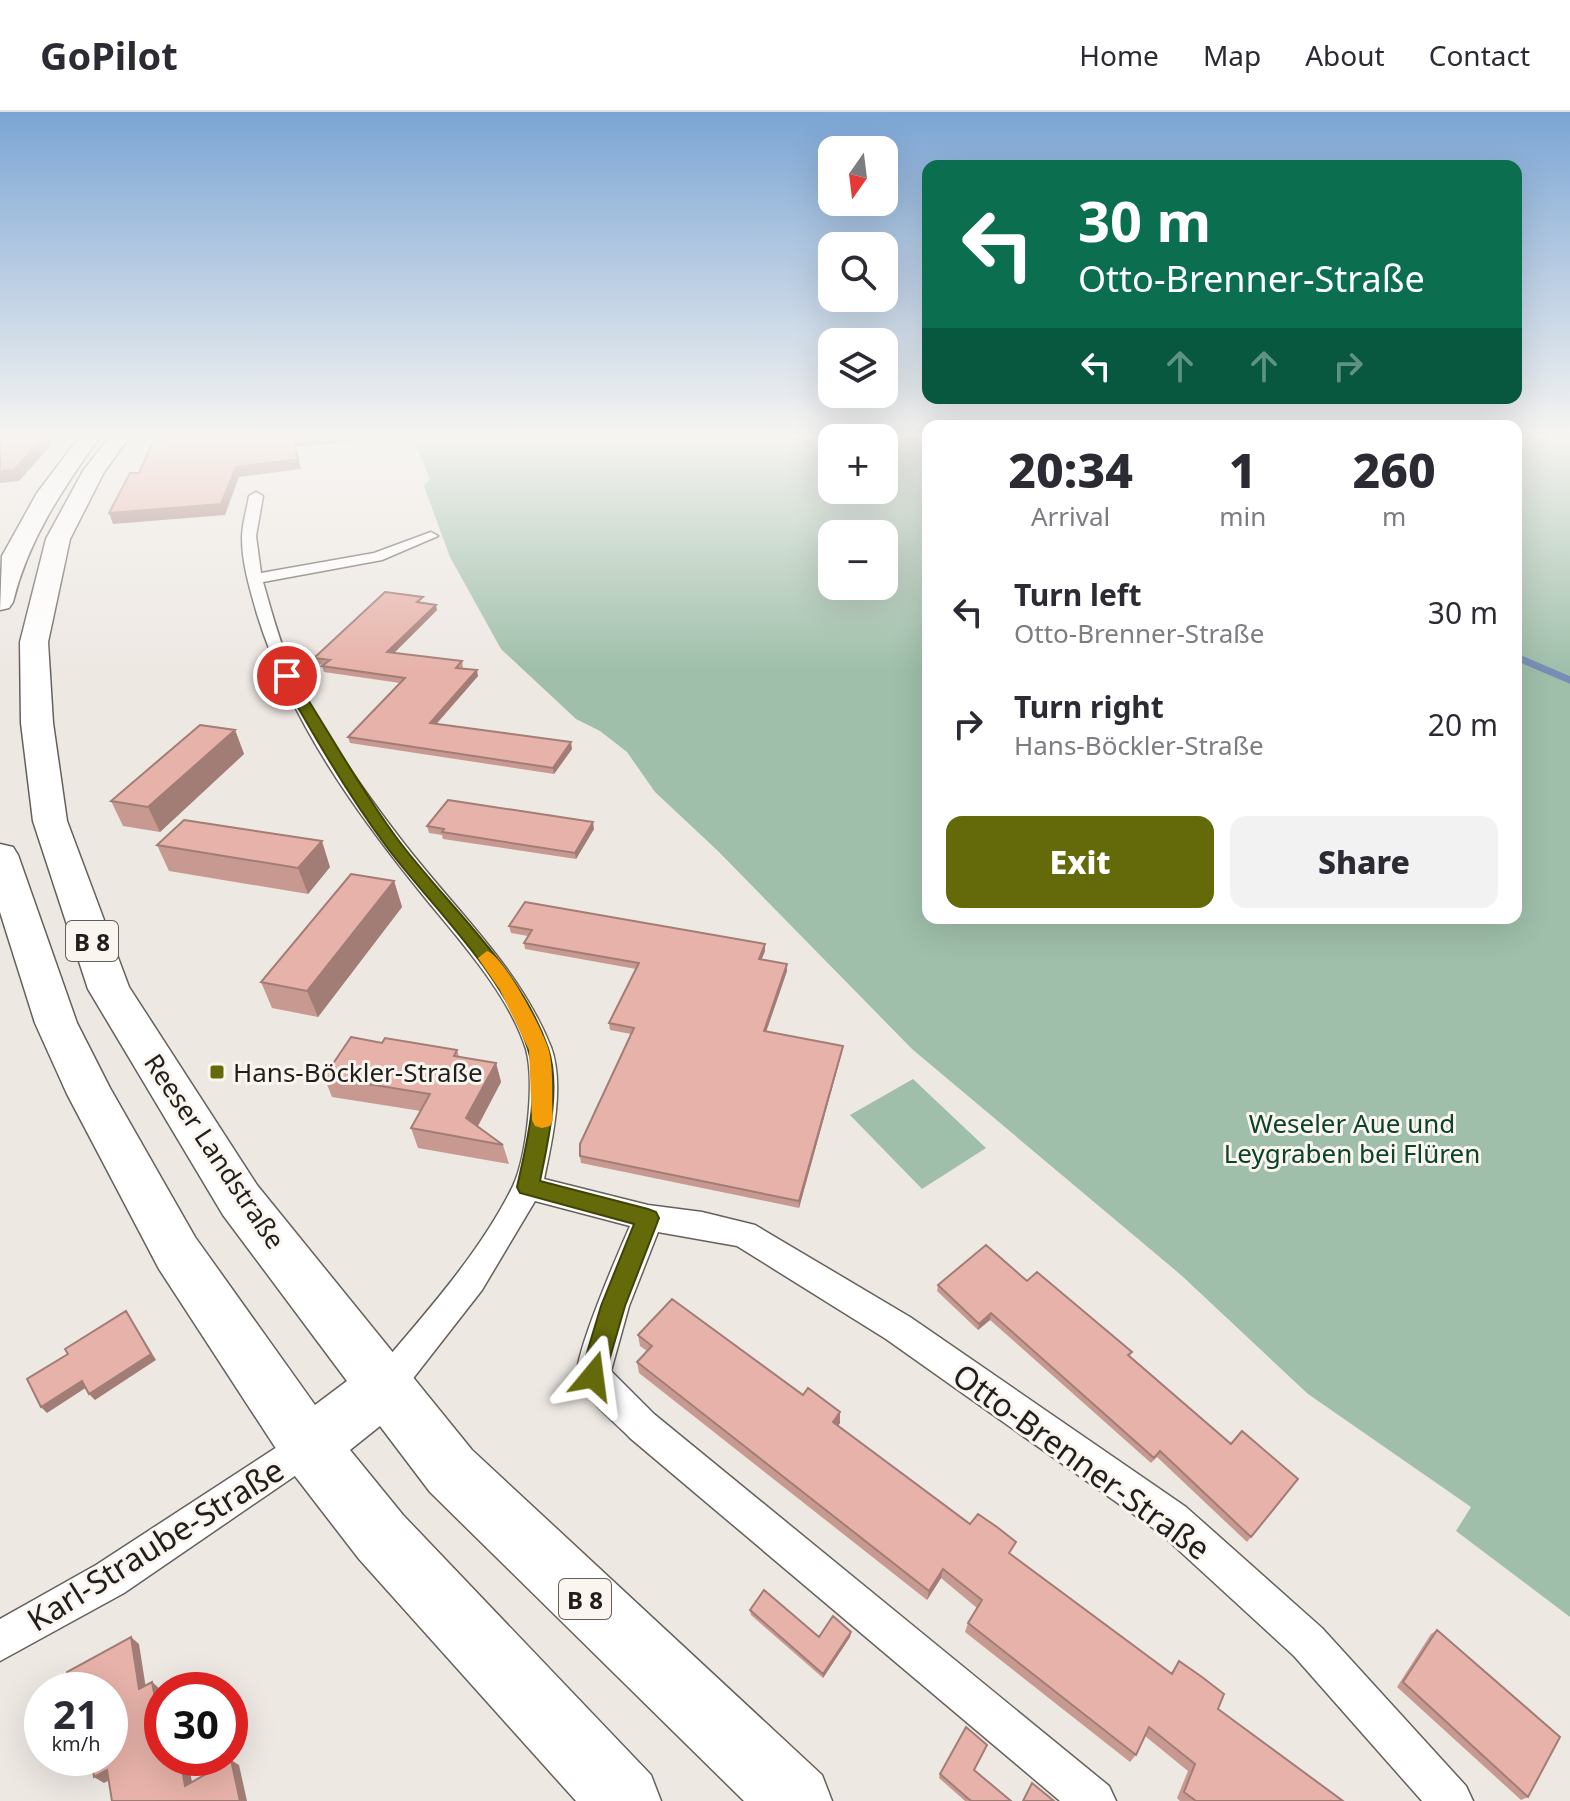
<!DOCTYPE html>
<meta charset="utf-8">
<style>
body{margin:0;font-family:"Noto Sans",sans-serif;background:#f2f2f3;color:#2b2b33;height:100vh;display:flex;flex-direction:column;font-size:30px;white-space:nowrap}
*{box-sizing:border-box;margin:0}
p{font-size:26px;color:#7c7c81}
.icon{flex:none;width:44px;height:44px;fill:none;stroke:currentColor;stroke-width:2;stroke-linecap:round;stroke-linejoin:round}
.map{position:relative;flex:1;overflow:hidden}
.panel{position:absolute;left:922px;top:308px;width:600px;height:504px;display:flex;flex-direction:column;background:#fff;border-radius:16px;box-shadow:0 8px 32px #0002}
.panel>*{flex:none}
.guide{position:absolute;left:922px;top:48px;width:600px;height:244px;border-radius:16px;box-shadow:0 8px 32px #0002;background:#0b6e4f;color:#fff;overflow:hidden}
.needle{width:52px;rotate:194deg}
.fabs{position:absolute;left:818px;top:24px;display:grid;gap:16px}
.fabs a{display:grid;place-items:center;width:80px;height:80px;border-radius:16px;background:#fff;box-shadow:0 8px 32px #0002;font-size:40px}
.speed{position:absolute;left:24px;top:1560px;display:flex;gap:16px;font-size:40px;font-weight:700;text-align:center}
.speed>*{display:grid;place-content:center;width:104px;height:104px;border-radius:50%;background:#fff;box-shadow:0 8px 32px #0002;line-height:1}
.speed small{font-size:20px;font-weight:400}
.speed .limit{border:12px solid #d22;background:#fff;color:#111}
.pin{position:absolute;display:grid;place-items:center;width:68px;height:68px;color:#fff;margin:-34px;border:4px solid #fff;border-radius:50%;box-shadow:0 2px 8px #0007}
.me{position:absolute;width:88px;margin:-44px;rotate:16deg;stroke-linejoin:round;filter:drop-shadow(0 0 6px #0008)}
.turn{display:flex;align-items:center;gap:28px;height:168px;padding:0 24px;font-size:36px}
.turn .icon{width:104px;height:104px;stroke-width:2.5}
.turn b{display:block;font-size:56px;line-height:68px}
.lanes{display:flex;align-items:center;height:76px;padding:0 24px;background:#0003;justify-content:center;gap:40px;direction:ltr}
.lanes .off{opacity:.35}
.eta{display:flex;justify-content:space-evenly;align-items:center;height:136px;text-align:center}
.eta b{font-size:48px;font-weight:800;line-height:56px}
.primary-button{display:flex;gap:16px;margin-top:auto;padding:16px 24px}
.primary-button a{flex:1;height:92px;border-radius:16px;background:#646909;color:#fff;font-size:32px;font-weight:800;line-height:92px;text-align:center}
.primary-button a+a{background:#f2f2f3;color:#2b2b33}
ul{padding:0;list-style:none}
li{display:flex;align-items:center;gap:24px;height:112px;padding:0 24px}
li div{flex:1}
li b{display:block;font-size:30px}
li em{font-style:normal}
header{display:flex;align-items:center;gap:48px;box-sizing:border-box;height:112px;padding:0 40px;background:#fff;border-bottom:2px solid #e1e1e2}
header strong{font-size:38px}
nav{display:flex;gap:44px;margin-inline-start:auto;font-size:28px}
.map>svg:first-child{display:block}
.green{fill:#9fbfaa;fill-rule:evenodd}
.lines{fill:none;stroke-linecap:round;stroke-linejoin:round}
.stream{stroke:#788eb5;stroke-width:7}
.street-casing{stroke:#65605c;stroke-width:3}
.primary-casing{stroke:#65605c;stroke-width:3}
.street{fill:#fff;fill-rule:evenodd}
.primary{fill:#fff;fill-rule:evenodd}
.wall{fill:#c79991}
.shaded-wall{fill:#a27d76}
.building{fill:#e7b2a9;stroke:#a27d76;stroke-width:2}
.route{fill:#646909;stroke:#414406;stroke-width:2}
.slow{fill:#f59e0b}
.poi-dot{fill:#646909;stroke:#fbf5f0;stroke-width:3}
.labels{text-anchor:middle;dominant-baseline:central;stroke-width:6;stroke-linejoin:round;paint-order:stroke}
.shield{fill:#fbf5f0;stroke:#625f5c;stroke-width:2}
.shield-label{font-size:24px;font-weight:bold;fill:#211f1d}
.poi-label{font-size:26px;fill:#211f1d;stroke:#fbf5f0;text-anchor:start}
.park-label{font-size:26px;fill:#0a4327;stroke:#fbf5f0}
.street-label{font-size:26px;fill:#211f1d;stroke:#fbf5f0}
.near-street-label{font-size:32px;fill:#211f1d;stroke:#fbf5f0}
</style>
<header>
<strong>GoPilot</strong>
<nav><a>Home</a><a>Map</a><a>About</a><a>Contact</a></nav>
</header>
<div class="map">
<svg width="1570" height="1689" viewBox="0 0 1570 1689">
<rect width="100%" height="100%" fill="#eee8e3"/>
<!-- green -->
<path class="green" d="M412,323H928V806H1516V323H1570V1505L1456,1419L1471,1395L1308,1282L1181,1163L912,937L718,739L655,680L627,640L600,619L576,607L501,537L450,445L424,374L430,367ZM884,326V378H832V326ZM884,422V474H832V422Z
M913,967L986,1036L922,1077L850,1003Z"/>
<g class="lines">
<!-- stream -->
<path class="stream" d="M1516,545L1570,568"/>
<defs>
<path id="street" d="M256,380L263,384L256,424L261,461L374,441L431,420L438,424L382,448L263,470C271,497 278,525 289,551C317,613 358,671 399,725C451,794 518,853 551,935C565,973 552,1029 544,1067L648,1093L702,1100L755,1113L910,1205L1186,1395L1322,1516L1466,1674L1473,1689H1422L1294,1544L1160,1421L886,1227L737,1134L658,1120L629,1194L611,1259L654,1302L1109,1674L1116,1689H1060L630,1326C618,1313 580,1282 577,1266C573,1245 619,1139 630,1114L535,1089L482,1178L397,1287L385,1291L373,1287L368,1275L373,1263C422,1205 479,1143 513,1074C527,1044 535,969 526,937C509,883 461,830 426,787C356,701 290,609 257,502C250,477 242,452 242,426C242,412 247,397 249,384Z
M309,1316L321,1322L327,1334L321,1346L124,1481L0,1549V1507L96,1453L297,1322Z"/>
<path id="primary" d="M81,323H101C63,377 29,425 13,490L9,496L0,498L2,444L37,381Z
M111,323H131L104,360L70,427L48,530L53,611L67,709L129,875L257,1073L472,1338L822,1663L832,1689H744L430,1380L380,1314L350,1338L403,1403L651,1663L661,1689H576L359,1447L288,1355L159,1157L67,982L35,911L0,800V732L13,735L18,743L77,911L110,976L195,1125L315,1293L347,1269L223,1103L88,877L33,709L21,611L20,530L46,427L83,359Z"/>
</defs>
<!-- street casing -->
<use href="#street" class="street-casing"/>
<!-- primary casing -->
<use href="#primary" class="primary-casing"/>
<!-- street -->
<use href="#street" class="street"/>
<!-- primary -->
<use href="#primary" class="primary"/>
</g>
<!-- wall -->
<path class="wall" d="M424,491L437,498L394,541L462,549L463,555L462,556L478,564L436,612L572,637L554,662L350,631L348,625L400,571L324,560L322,554L324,553L316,552L314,546Z
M235,618L244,642L160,720L123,714L111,689Z
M427,714L594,717L576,747L443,727L442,723L429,721Z
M157,733L330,755L308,782L169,759Z
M394,769L402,795L318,905L272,896L261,870Z
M509,814L765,839L761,848L787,859L766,920L842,940L799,1096L581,1051L580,1044L631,922L610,918L609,911L636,857L525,837L524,831L528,824L511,821Z
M382,931L457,938L459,945L496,951L501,970L478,1014L503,1033L509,1052L418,1036L411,1016L421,999L332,985L324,965Z
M1027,1169L1132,1240L1130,1244L1231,1332L1298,1367L1247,1430L1157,1345L1151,1351L990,1208L978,1218L937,1179L938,1173Z
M638,1223L840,1311L838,1314L1171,1561L1179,1549L1218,1597L1343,1689H1180L1177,1686L1188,1659L1145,1624L1136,1643L1130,1650L965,1520L968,1511L977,1496L941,1466L927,1488L639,1261L637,1250L647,1239L640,1234Z
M750,1498L819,1525L851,1520L850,1525L823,1566L751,1503Z
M1437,1518L1528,1685L1521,1688L1397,1575L1431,1522Z
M974,1658L1011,1689H965L939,1666L940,1662Z"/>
<!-- shaded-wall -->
<path class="shaded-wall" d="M45,323H57L46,339L19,369L0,371V359Z
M320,323H371V328L296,335L301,357L239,365L225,403L113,412L109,401L236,355L293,325Z
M436,493L437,498L389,546L387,540Z
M477,558L478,564L432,617L430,611Z
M235,618L244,642L160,720L148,695Z
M571,630L572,637L554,662L553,656Z
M593,710L594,717L576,747L575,741Z
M322,729L330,755L308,782L298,756Z
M394,769L402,795L318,905L307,879Z
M765,832V839L759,854V847Z
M787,852V859L764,926V919Z
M843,934L842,940L799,1096V1089Z
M496,951L501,970L472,1025L466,1006Z
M126,1199L156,1248L95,1288L89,1282Z
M991,1201L990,1208L978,1218L979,1212Z
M82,1269L87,1275L47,1301L41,1295Z
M840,1300V1311L832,1321L833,1310Z
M943,1457L941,1466L927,1488L929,1479Z
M851,1520L850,1525L823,1566V1562Z
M131,1525L139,1532L147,1583L139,1577Z
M152,1570L160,1577L162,1587V1625Z
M180,1646H187L194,1679L185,1674Z
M231,1648L239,1653L247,1689H240Z
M107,1658L117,1664L104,1671L94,1665Z"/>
<!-- building -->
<path class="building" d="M0,323H45L14,358L0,359Z
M176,323H320L293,325L298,347L236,355L221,392L109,401L130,361H139L153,329L174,327Z
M385,480L423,485L417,490L436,493L387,540L462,549L456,556L477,558L430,611L571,630L553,656L348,625L405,566L322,554L330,548L314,546Z
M200,613L235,618L148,695L111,689Z
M448,688L593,710L575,741L442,720L444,717L427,714Z
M184,708L322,729L298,756L157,733Z
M351,762L394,769L307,879L261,870Z
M525,790L765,832L759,847L787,852L764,919L843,934L799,1089L580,1044V1032L634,916L609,911L639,851L524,831L532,818L509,814Z
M351,925L382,931L385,926L457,938L454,944L496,951L466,1006L503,1033L411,1016L430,982L324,965Z
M986,1133L1027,1169L1037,1160L1132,1240L1128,1243L1231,1332L1242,1319L1298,1367L1251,1425L1160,1339L1154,1346L991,1201L979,1212L938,1173Z
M672,1187L803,1283L808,1276L840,1300L833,1310L970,1412L978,1402L997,1415L1016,1430L1009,1441L1172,1562L1179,1549L1202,1565L1224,1582L1218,1597L1343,1689H1196L1184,1680L1195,1652L1149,1615L1136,1643L968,1511L982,1488L943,1457L929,1479L637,1250L652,1234L638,1223Z
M126,1199L151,1242L89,1282L82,1269L41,1295L27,1267L68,1242L65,1237Z
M764,1478L819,1525L833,1504L851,1520L823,1562L750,1498Z
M1437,1518L1560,1625L1528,1685L1403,1570Z
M131,1525L139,1577L152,1570L162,1624V1646H180L185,1674L231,1648L240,1689H112L107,1658L94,1665L91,1646H110V1578H69L67,1560Z
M966,1615L987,1633L974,1658L1011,1689H971L940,1662Z
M1032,1671L1054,1689H1023Z"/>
<!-- sky -->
<linearGradient id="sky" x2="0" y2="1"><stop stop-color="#7ba5d4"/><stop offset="0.58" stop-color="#f7f5f2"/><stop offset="1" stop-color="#f7f5f2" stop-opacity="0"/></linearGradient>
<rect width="1570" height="559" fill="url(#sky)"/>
<!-- route -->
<path class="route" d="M282,561H291C327,616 357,672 396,725C447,794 519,853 548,936C561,975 548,1030 540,1069L648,1097L656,1100L659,1106L625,1194L602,1273L593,1276L584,1273L580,1264L601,1194L634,1112L520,1081L517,1075C526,1034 541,977 528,937C504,861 433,797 386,734C346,680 313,622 280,564Z"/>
<!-- slow -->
<path class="slow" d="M487,839C504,844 544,920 549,939C554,960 551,986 553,1008L550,1014L542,1016L535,1014L532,1008L529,938L500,878L478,846Z"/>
<!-- markers -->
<rect class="poi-dot" x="209" y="952" width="16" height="16" rx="4"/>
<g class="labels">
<!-- shield labels -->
<g class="shield">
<rect x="66" y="809" width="52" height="40" rx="6"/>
<rect x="559" y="1467" width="52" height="40" rx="6"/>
</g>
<g class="shield-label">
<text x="92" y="829">B 8</text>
<text x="585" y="1487">B 8</text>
</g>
<!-- poi labels -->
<g class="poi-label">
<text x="233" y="960">Hans-Böckler-Straße</text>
</g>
<!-- park labels -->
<g class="park-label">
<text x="1352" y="1011">Weseler Aue und<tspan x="1352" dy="30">Leygraben bei Flüren</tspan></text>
</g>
<!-- street labels -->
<g class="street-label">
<text transform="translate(215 1039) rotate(56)">Reeser Landstraße</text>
</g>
<!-- near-street labels -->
<g class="near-street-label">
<text transform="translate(1082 1349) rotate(36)">Otto-Brenner-Straße</text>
<text transform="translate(155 1432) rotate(-32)">Karl-Straube-Straße</text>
</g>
</g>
</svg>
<div class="fabs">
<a><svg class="needle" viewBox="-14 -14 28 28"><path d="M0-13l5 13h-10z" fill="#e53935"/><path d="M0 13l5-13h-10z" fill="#7c7c81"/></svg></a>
<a><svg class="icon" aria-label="search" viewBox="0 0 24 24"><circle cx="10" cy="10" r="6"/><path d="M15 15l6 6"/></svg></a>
<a><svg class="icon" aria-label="layers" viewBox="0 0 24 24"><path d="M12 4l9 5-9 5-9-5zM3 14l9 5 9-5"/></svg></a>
<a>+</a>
<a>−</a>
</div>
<div class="speed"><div>21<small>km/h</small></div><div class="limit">30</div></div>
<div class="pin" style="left:287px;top:564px;background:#d93025"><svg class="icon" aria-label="arrive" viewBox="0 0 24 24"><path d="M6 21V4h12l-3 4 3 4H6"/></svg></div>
<svg class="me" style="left:593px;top:1264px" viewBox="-20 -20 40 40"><path d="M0-17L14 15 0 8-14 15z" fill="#646909" stroke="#fff" stroke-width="4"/></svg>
<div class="guide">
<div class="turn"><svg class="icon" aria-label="left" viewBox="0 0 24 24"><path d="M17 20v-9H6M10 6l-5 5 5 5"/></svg><div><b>30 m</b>Otto-Brenner-Straße</div></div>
<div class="lanes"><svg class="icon" aria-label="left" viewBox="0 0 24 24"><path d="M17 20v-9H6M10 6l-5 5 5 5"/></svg><svg class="icon off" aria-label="ahead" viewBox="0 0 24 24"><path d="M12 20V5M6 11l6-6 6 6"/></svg><svg class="icon off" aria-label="ahead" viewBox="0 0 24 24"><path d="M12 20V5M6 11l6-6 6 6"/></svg><svg class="icon off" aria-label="right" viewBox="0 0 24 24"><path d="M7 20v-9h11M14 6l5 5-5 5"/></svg></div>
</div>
<section class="panel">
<div class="eta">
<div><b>20:34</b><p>Arrival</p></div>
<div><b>1</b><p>min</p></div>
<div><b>260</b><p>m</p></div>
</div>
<ul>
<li><svg class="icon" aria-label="left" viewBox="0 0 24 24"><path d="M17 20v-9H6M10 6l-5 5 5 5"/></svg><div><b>Turn left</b><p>Otto-Brenner-Straße</p></div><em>30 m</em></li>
<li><svg class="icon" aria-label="right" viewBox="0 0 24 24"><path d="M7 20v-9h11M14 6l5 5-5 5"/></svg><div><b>Turn right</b><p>Hans-Böckler-Straße</p></div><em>20 m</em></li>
</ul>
<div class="primary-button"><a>Exit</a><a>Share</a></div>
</section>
</div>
